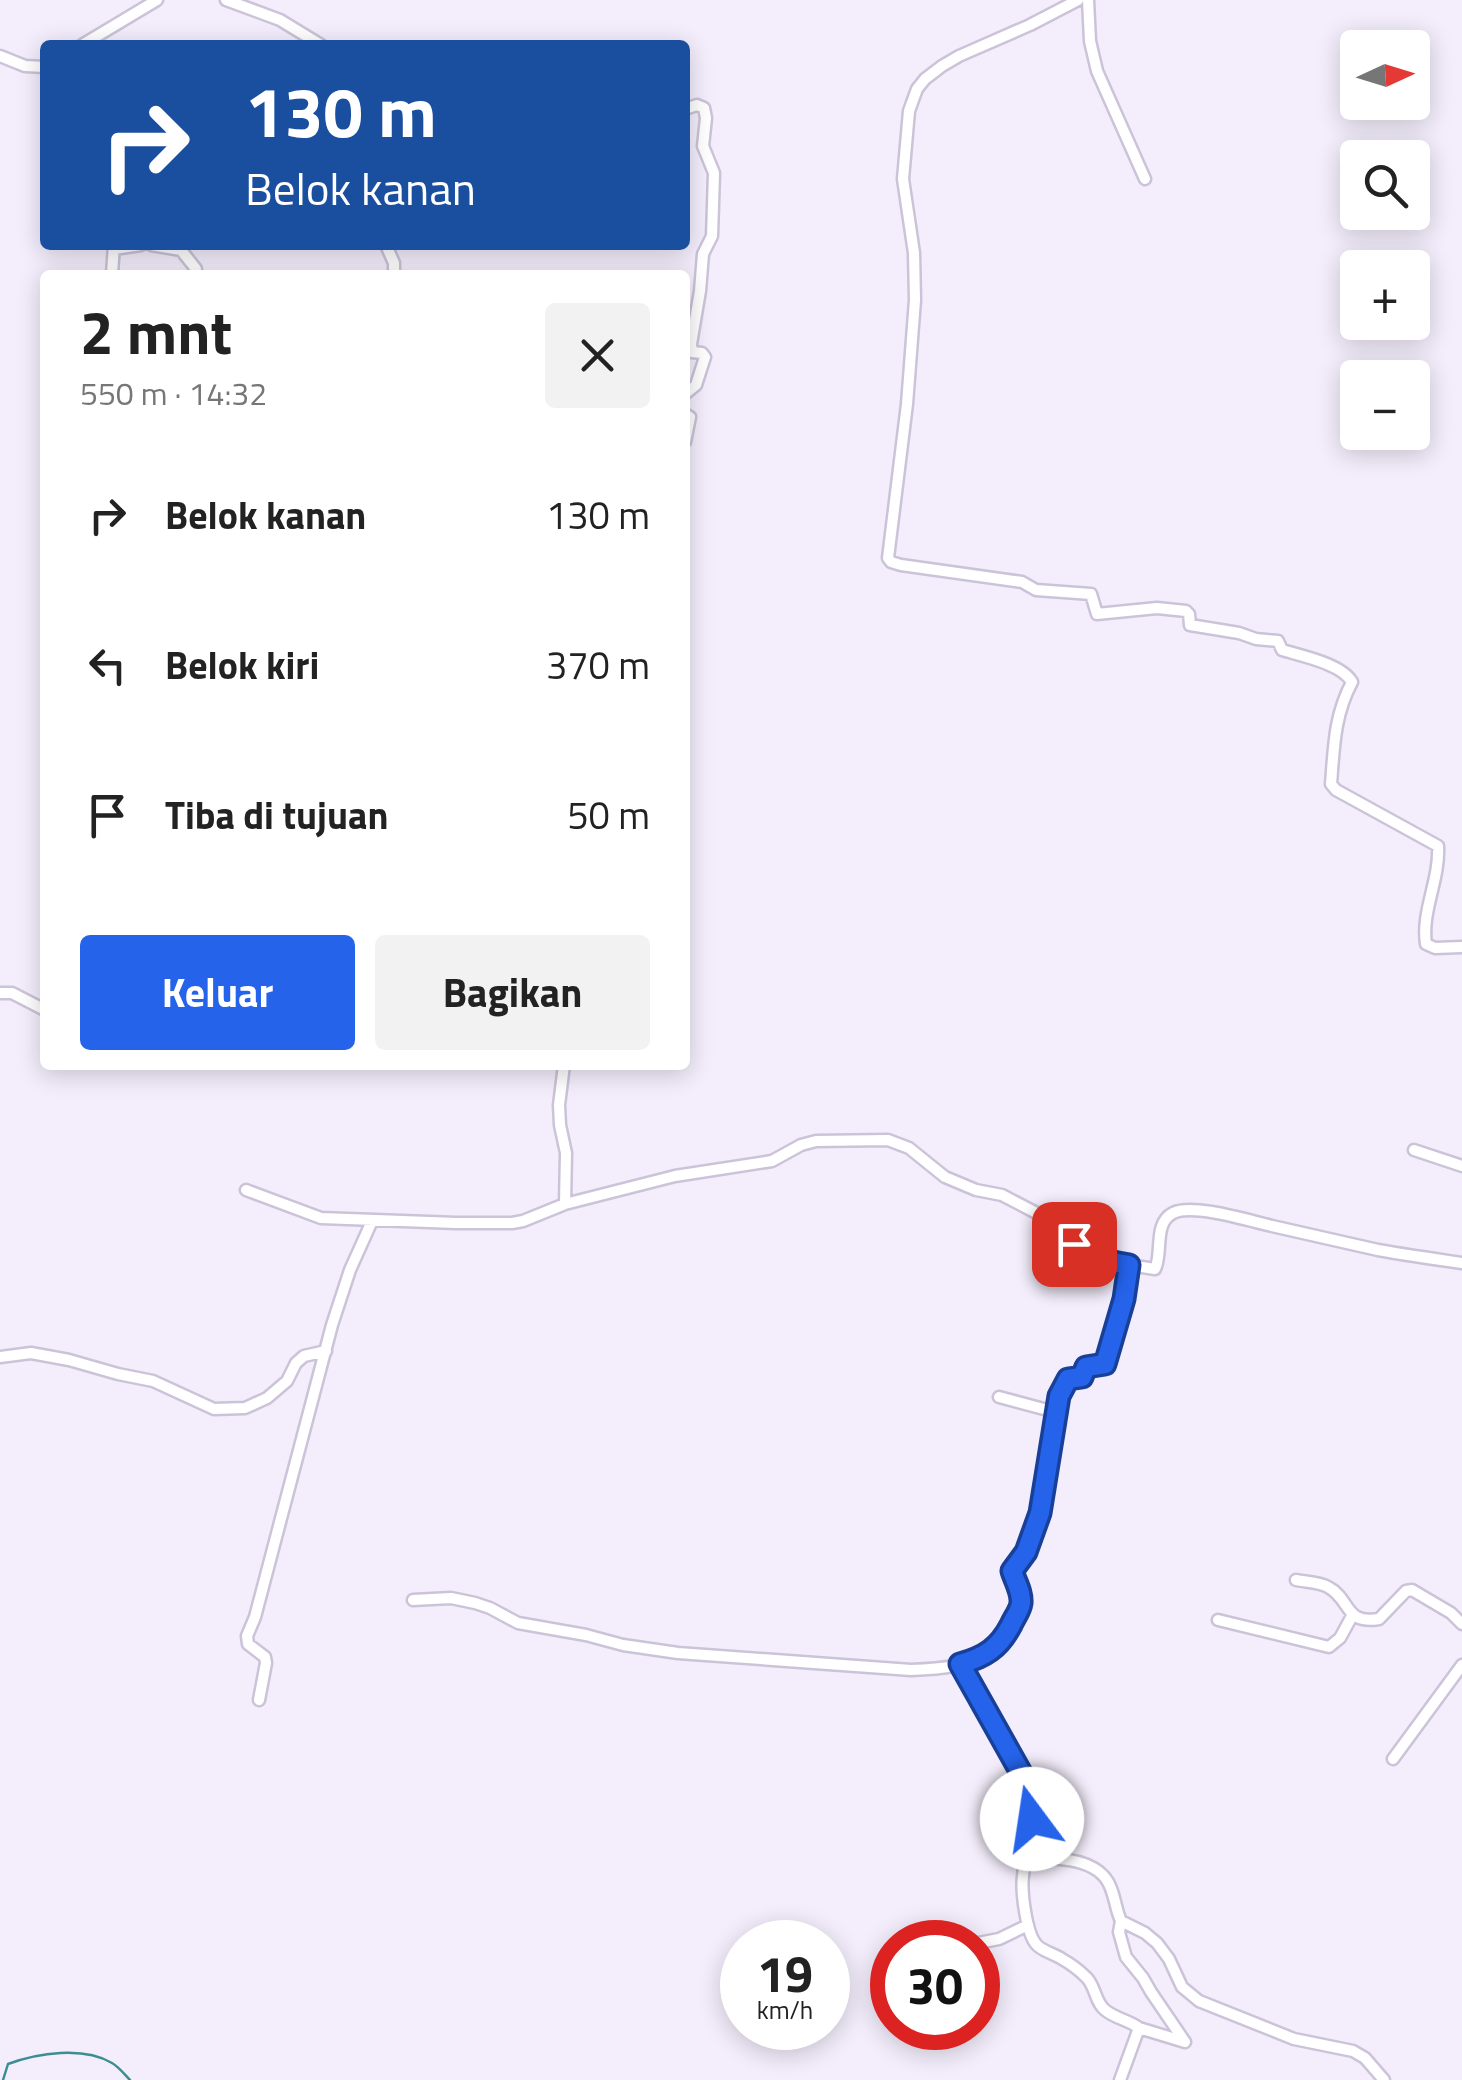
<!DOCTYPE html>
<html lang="id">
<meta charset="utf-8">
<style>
body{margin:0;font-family:"Titillium Web",sans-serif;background:#f2f2f2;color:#222;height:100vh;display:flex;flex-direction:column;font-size:38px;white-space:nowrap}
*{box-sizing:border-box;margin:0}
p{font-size:32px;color:#767676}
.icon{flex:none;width:55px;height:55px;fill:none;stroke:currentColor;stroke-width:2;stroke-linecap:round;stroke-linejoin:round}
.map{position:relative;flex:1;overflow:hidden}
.details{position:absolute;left:40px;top:270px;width:650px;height:800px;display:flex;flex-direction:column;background:#fff;border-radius:10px;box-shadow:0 5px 25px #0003}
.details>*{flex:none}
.guide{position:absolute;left:40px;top:40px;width:650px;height:210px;border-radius:10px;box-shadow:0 5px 25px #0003;background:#1a4fa0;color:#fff;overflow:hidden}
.needle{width:65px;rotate:86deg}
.buttons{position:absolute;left:1340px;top:30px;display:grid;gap:20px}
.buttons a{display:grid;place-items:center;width:90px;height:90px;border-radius:10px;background:#fff;box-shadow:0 5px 25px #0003;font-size:50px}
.speed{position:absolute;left:720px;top:1920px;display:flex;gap:20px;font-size:50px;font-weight:700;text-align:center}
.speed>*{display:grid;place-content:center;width:130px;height:130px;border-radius:50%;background:#fff;box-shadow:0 5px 25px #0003;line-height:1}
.speed small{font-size:25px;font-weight:400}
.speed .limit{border:15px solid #d22;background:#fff;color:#111}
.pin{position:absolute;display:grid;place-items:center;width:85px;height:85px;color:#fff;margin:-42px;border-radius:20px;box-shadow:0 5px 15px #0006}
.me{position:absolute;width:110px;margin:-55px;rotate:346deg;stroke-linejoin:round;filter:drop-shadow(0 0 8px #0008)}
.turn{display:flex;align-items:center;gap:35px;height:210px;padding:0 40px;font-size:45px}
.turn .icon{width:130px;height:130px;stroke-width:2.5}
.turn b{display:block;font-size:70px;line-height:85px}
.round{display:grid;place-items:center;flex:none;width:105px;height:105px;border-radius:10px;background:#f2f2f2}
.overview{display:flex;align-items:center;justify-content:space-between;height:170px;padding:0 40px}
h1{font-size:60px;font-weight:700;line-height:75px}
.button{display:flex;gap:20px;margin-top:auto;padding:20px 40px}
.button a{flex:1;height:115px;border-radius:10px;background:#2563eb;color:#fff;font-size:40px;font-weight:700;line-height:115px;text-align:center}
.button a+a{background:#f2f2f2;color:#222}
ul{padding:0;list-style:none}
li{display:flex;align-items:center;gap:30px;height:150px;padding:0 40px}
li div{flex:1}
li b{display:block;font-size:38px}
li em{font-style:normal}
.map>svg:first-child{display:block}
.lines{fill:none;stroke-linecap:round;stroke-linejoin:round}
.stream{stroke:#3d8e91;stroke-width:2.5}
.minor-casing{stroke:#ccc3d9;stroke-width:15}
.minor{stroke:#fff;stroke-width:10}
.route-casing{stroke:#184099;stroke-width:25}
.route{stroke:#2563eb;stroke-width:18}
</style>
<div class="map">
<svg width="1462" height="2080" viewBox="0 0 1462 2080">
<rect width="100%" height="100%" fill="#f4eefc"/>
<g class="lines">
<!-- stream -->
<path class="stream" d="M3,2080L8,2064C38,2053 83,2046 112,2063C119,2067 125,2075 130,2080"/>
<defs>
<path id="minor" d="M226,0L280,20L321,45
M1078,0L1030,25L959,56L942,66L925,79L917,89L909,111L903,179L914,253L915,300L907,404L888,558L891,562L901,565L1022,582L1036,590L1091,594L1097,614L1157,608L1186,611L1189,614L1190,625L1239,633L1256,639L1278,641L1282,650C1302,656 1342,664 1352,682C1334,716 1334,747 1331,784L1336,790L1438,846C1440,880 1421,911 1426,944L1435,948L1462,947
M1088,0L1090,41L1097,71L1145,179
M82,45L157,0
M0,56L25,66L45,67
M685,109L697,105L704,108L706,118L703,146L714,173L712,236L703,254L700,291L691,344L692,352L702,353L705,357L696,385L685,394
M151,245L181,250L196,269
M386,245L394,263V275
M114,249L141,245
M112,274L114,245
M685,414L690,417L685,442
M0,993H12L45,1010
M564,1065L559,1105L560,1125L566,1153L565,1204
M1414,1150L1462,1166
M246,1190L321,1218L456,1223H512L523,1221L565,1204L675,1176L772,1161L801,1145L816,1141L888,1140L909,1148L945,1177L976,1190L1002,1195L1050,1220L1068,1232L1077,1248L1089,1256L1129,1265
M0,1357L31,1353L69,1360L118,1374L153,1381L214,1409L245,1408L267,1398L287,1381L296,1363L304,1356L326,1351
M999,1397L1055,1412
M1296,1580C1306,1582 1320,1582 1328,1587C1351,1599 1344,1625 1379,1619L1406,1591L1412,1590L1451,1613L1462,1624
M413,1600L451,1598L475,1603L490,1608L518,1623L586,1635L623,1645L678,1653L911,1670C938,1669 972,1667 995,1649C1003,1643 1007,1632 1012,1623C1024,1600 1021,1595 1012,1571L1027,1552L1040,1513L1055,1412L1064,1384L1068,1379L1082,1377L1086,1367L1105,1364L1124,1299L1129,1265L1155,1269C1163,1254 1153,1223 1173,1213C1193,1203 1250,1221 1272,1226C1307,1234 1342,1242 1378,1250C1406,1255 1434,1259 1462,1263
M1218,1620L1329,1647L1340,1638L1352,1616
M960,1664L1024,1778C1037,1820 1027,1837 1023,1876C1021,1891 1026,1932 1036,1944C1041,1951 1055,1954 1062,1959C1071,1964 1080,1971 1087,1978C1096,1988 1095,2002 1105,2010C1116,2019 1129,2020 1139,2028L1120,2080
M259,1700L266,1663L265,1657L248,1644L247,1636L255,1617L332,1325L350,1270L372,1221
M1393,1759L1462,1665
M1025,1859C1050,1857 1094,1857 1108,1882C1115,1894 1115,1908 1121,1921L1145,1933L1157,1943L1169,1959L1182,1987L1199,2001L1294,2039L1353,2051L1365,2058L1384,2080
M1121,1921L1119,1932L1126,1957L1143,1978L1151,1992L1185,2042L1139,2028
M978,1943L999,1939L1028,1925"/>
</defs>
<!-- minor casing -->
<use href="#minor" class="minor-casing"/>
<!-- minor -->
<use href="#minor" class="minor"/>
</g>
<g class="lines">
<defs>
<path id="route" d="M1032,1819L1028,1793L1024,1778L960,1664C985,1657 999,1648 1011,1625C1014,1618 1020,1611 1021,1603C1022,1592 1015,1581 1012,1571L1026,1552L1040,1513L1059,1396L1068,1379L1082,1377L1086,1367L1105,1364L1124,1299L1129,1265C1109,1261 1089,1260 1074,1244"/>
</defs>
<!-- route casing -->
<use href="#route" class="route-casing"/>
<!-- route -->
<use href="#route" class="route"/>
</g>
</svg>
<div class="buttons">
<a><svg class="needle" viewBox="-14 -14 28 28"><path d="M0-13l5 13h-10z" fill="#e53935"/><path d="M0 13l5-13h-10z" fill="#767676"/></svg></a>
<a><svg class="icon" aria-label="search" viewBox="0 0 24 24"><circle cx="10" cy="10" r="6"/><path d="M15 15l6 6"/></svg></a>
<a>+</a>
<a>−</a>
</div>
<div class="speed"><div>19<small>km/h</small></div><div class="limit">30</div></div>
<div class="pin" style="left:1074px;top:1244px;background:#d93025"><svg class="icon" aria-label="arrive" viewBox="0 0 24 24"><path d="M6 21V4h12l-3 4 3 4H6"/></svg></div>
<svg class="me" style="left:1032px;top:1819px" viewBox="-20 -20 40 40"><circle r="19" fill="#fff"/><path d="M0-13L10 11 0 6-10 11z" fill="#2563eb"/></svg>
<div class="guide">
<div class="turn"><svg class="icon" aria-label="right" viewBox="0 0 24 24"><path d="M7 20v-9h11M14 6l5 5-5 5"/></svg><div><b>130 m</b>Belok kanan</div></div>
</div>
<section class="details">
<div class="overview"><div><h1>2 mnt</h1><p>550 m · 14:32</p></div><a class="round"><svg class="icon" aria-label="close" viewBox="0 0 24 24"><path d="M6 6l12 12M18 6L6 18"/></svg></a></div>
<ul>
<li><svg class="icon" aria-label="right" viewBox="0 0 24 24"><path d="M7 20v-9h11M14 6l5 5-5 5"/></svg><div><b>Belok kanan</b></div><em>130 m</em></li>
<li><svg class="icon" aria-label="left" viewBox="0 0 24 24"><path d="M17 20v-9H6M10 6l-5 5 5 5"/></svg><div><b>Belok kiri</b></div><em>370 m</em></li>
<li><svg class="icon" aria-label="arrive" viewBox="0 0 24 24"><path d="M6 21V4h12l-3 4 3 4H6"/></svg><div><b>Tiba di tujuan</b></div><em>50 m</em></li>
</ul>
<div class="button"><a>Keluar</a><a>Bagikan</a></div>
</section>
</div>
